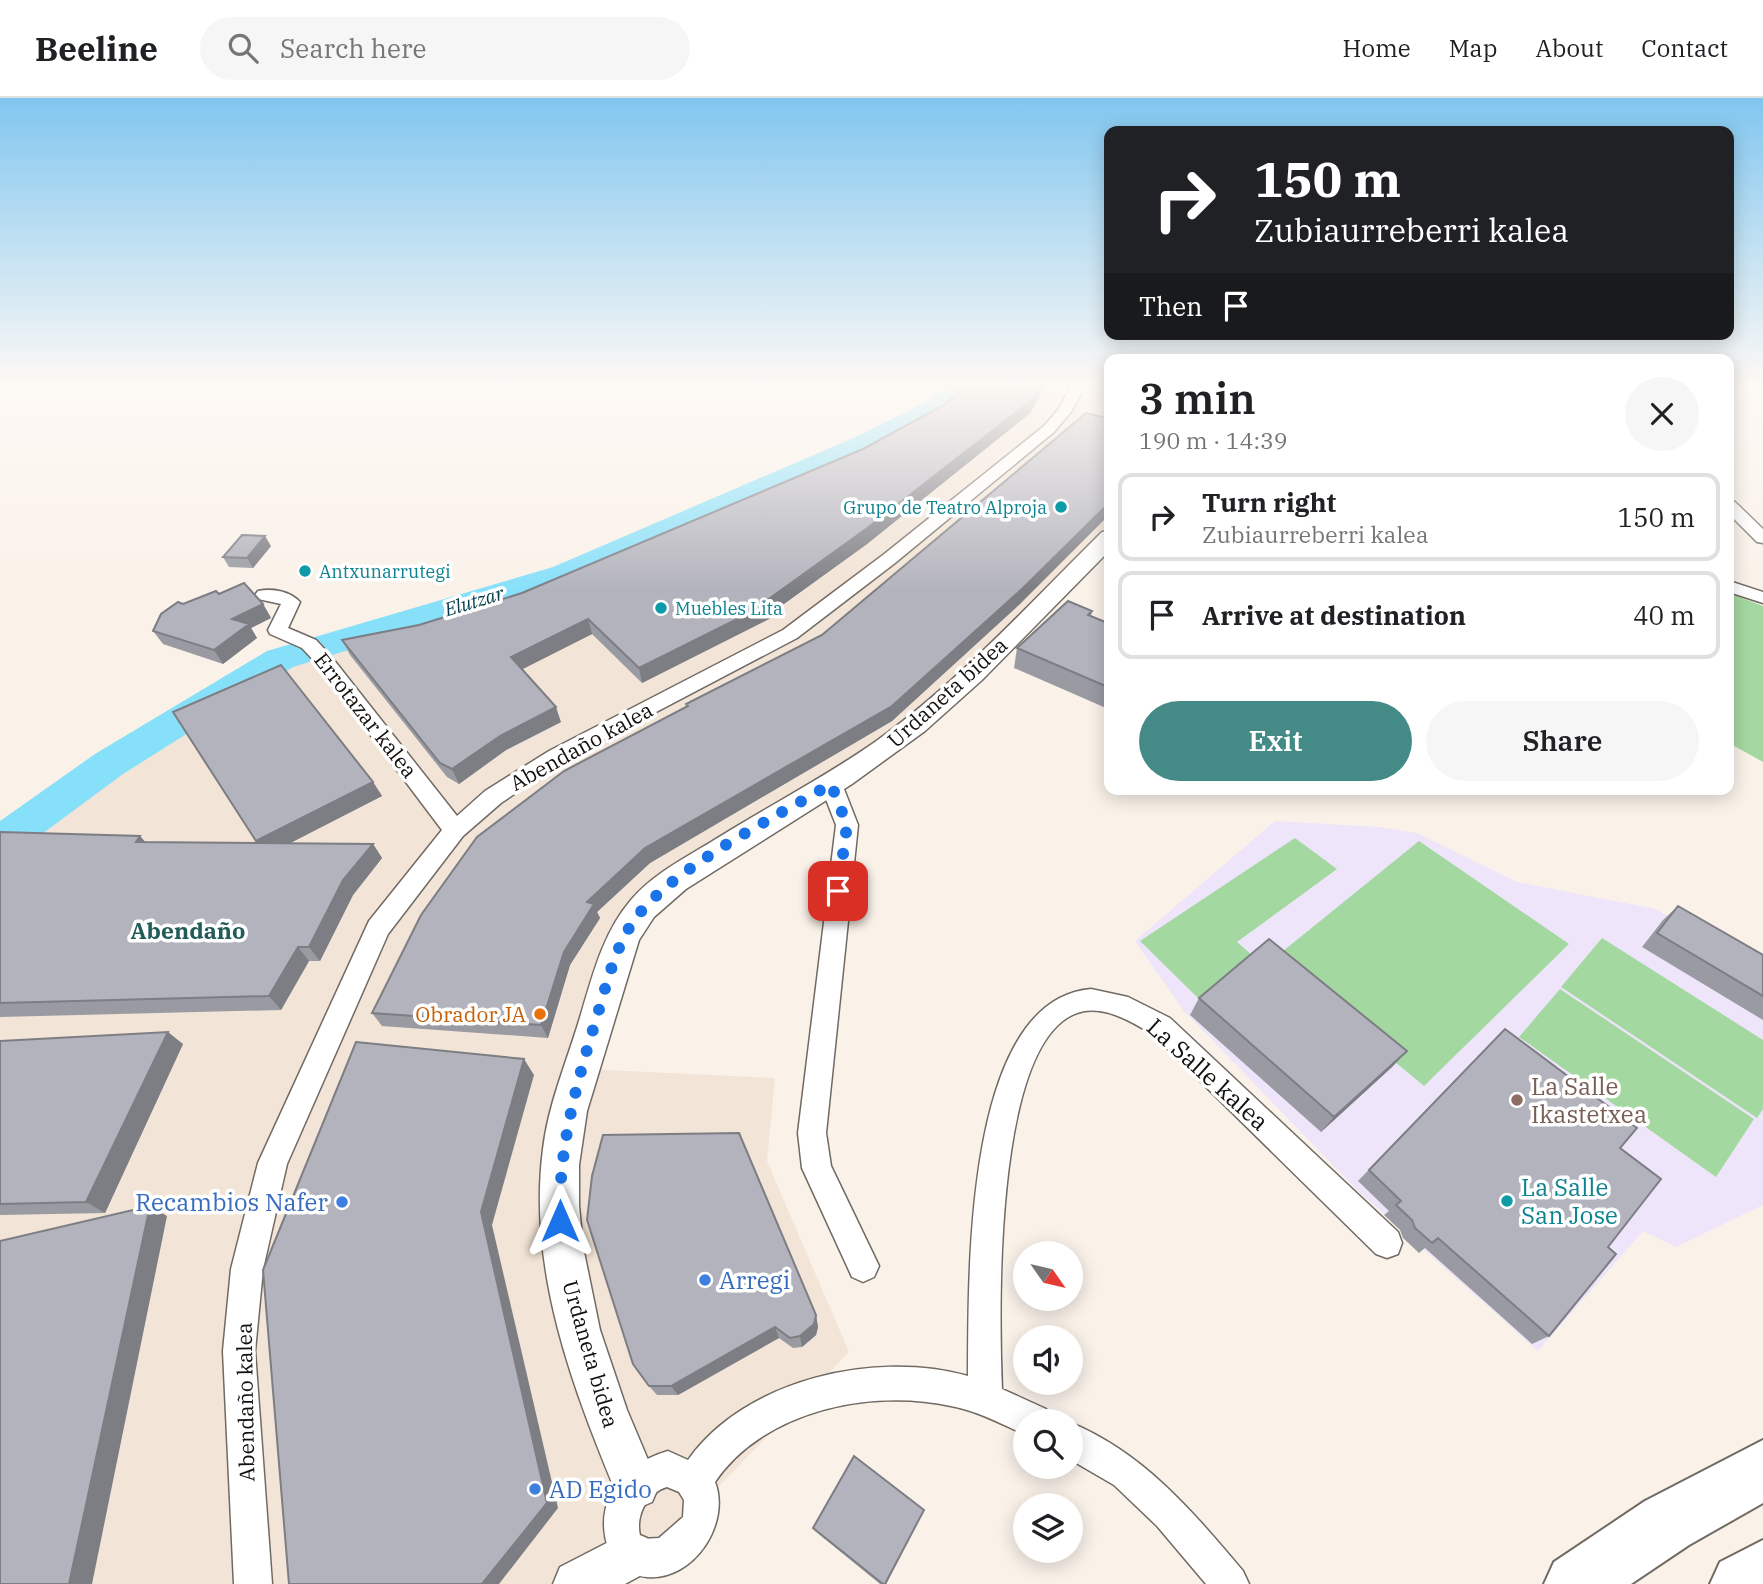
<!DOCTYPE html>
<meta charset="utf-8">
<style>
body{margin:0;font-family:"IBM Plex Serif",serif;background:#f6f6f6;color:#202124;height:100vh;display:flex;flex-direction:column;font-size:26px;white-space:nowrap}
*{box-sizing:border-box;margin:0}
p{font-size:23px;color:#757577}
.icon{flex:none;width:38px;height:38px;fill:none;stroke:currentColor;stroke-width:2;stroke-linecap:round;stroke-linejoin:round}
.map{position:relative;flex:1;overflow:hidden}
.side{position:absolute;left:1104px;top:256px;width:630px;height:441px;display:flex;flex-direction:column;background:#fff;border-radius:14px;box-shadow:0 4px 18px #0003}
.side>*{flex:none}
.hud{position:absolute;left:1104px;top:28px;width:630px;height:214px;border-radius:14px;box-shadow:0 4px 18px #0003;background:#202124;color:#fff;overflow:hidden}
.needle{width:46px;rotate:124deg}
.fabs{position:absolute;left:1013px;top:1143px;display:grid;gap:14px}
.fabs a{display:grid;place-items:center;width:70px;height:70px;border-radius:50%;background:#fff;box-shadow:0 4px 18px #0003;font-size:35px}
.pin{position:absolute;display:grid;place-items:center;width:60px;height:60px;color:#fff;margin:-30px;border-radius:14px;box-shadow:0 4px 10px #0006}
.me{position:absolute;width:77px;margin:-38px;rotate:0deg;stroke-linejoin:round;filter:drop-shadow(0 0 5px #0008)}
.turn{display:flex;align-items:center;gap:24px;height:147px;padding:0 35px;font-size:32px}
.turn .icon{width:91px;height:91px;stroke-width:2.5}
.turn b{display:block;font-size:49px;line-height:60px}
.then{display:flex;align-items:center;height:66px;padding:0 35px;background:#0003;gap:14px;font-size:26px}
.round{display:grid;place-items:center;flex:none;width:74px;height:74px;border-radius:37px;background:#f6f6f6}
.overview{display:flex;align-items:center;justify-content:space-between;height:119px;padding:0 35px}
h1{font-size:42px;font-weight:600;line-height:52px}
.button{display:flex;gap:14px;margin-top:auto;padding:14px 35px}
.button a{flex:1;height:80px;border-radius:42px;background:#448b87;color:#fff;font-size:28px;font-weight:600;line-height:80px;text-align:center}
.button a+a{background:#f6f6f6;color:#202124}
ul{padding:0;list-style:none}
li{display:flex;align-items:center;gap:21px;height:88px;margin:0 14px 10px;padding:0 21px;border:4px solid #e0e0e0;border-radius:14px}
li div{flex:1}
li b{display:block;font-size:26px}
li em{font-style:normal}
header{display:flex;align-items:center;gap:42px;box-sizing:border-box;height:98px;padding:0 35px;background:#fff;border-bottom:2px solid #e0e0e0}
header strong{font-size:33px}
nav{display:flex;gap:38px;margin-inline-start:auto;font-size:24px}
.search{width:490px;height:63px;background:#f6f6f6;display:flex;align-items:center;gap:18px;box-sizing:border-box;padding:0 24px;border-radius:38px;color:#757577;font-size:26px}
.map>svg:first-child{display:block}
.built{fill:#f2e4d6}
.education{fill:#eee5fa}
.green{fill:#a4d8a1}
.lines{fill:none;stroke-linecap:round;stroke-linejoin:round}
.river{fill:#87e0fa;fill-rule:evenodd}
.minor-casing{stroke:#716a63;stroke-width:3}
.tertiary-casing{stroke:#716a63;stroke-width:3}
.motorway-casing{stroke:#716a63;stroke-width:4}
.minor{fill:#fff;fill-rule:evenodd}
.tertiary{fill:#fff;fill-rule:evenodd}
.motorway{fill:#fff;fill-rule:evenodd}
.wall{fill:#9a9aa3}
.shaded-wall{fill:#7d7d84}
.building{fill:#b3b3bd;stroke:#7d7d84;stroke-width:2}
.route{stroke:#1a73e8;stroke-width:12;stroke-dasharray:0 21.6}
.culture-dot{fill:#0f9aa8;stroke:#fff;stroke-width:2.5}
.food-dot{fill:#e8710a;stroke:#fff;stroke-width:2.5}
.education-dot{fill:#8d6e63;stroke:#fff;stroke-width:2.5}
.shop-dot{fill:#3f7fe0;stroke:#fff;stroke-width:2.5}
.labels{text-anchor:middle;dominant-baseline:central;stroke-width:7;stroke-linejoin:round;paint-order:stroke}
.far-culture-label{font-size:18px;fill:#0d838f;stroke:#fff;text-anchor:start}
.far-water-label{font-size:19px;font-style:italic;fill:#033c4a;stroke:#fff}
.street-label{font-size:21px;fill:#13100d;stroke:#fff}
.food-label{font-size:21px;fill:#c56008;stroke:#fff;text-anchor:end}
.neighbourhood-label{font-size:23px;font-weight:bold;fill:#225c59;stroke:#fff}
.near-street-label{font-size:24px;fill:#13100d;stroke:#fff}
.near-education-label{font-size:24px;fill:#785e54;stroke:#fff;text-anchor:start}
.near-culture-label{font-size:24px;fill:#0d838f;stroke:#fff;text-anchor:start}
.near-shop-label{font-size:24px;fill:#366cbe;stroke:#fff;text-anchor:start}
</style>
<header>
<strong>Beeline</strong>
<div class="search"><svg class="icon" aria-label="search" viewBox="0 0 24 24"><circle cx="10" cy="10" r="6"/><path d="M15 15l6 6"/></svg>Search here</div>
<nav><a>Home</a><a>Map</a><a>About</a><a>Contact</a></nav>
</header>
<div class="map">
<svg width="1763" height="1486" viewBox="0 0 1763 1486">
<rect width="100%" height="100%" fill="#faf2e9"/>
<!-- built -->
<path class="built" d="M957,285H1109V429L892,639L612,833L563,970L775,980L767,1063L849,1254L624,1486H0V728L176,613L345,546L540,501L865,357Z"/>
<!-- education -->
<path class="education" d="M1275,723L1379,729L1417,735L1517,784L1656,811L1763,876V1107L1676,1149L1643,1133L1538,1253L1358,1093L1183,912L1135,843Z"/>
<!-- green -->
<path class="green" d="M1729,495L1763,508V664L1729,645Z
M1295,740L1337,771L1237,844L1253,858L1199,901L1140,843Z
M1419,743L1569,846L1424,988L1272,862Z
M1602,840L1763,942V1011L1757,1020L1561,889Z
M1560,891L1754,1021L1716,1079L1519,939Z"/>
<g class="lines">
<!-- river -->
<path class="river" d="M947,285H975L948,314L873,352L575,483L293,569L123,676L15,756L0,761V723L95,656L267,553L553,469L853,340L930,302Z"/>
<defs>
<path id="minor" d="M1073,285H1087L1071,314L1054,334L895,465L797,540L563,663L501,705L463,738L388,836L287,1066L263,1171L255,1253L272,1486H234L223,1253L231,1171L258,1065L369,823L442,732L316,565L302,550L270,536L268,532L281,506L258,501L255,497L258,493C272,490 290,493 300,504L288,530L316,542L330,557L457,718L485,693L549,653L783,532L883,457L1044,328L1058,312Z
M1729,402L1735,404L1763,431V445L1757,444L1729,416Z
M1729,483L1763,494V505L1729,494Z
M831,678L839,680L842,686L858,727L826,1035L831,1068L879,1168L874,1179L863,1184L852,1179L802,1070L798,1035L836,727L820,686L823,680Z
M1091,891L1128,899L1170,920L1398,1134L1402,1145L1398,1156L1387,1160L1376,1156L1152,936C1131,923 1102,906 1077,915C993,945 999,1216 1002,1291L1046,1311L1051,1323H1026V1337C1001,1326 978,1313 951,1308C870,1290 763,1313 715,1384C731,1425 694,1483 647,1479C637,1479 625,1472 616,1468C587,1416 613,1369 668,1353L688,1362C745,1281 876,1252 968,1278C969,1184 962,902 1091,891ZM667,1389L679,1394L684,1402L683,1419L659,1440L641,1441C634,1420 646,1395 667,1389Z
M1071,1325C1144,1355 1193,1414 1243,1473L1249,1486H1206L1157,1428L1114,1387L1071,1362Z"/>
<path id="tertiary" d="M1110,433V452L982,582L925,633L852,686L686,791L654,819L639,842L587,1013L579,1067V1108L583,1149L600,1232L627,1312L659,1388L652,1404L636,1411L620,1404C574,1294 527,1173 543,1051C548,1008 565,968 578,926C591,884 601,837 631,802C652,777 683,761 711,744C765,710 822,681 875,644C959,584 1029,506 1102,434Z
M630,1433L647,1440L654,1457L647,1474L625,1486H553L560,1469Z"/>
<path id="motorway" d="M1763,1342V1405L1689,1447L1631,1486H1544L1554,1464L1645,1403Z
M1763,1442V1486H1710L1720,1464Z"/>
</defs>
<!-- minor casing -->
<use href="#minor" class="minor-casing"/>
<!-- tertiary casing -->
<use href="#tertiary" class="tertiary-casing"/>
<!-- motorway casing -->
<use href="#motorway" class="motorway-casing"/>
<!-- minor -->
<use href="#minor" class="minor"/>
<!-- tertiary -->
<use href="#tertiary" class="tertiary"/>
<!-- motorway -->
<use href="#motorway" class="motorway"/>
</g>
<!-- wall -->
<path class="wall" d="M970,285H1047L1030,315L867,446L770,516L771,520L642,585L592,536L522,571L561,624L506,652L459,686L447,679L350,557L342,542L419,527L522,495L863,351L944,307Z
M271,448L253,470L229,469L223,459Z
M219,496L263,506L271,520L251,530L257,540L223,566L163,546L153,533L183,506Z
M1021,505L892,623L650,765L597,814L600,820L570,867L548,940L382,928L372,915L686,608V606Z
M1092,513L1091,518L1110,526V606L1106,610L1014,570L1017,550Z
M373,684L382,698L290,745L373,746L382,760L353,797L320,863H309L281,912L0,919V734L140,738L145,744L258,745Z
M1678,808L1763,857V922L1642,849L1663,822Z
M1199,900L1407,953L1392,969L1321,1034L1190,917Z
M1505,931L1608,1149L1549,1238L1532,1246L1425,1150L1419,1155L1403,1140L1400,1132L1384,1117L1389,1113L1358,1083Z
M0,943L183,946L105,1115L0,1117Z
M587,1122L816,1217L818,1229L816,1237L802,1249L793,1250L779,1240L678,1297H657L649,1288Z
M924,1412L886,1486H880L815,1433L813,1430Z"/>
<!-- shaded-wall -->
<path class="shaded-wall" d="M1041,285H1047L1030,315L867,446L770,516L771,520L642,585L639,570L766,503Z
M1110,404V416L1021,505L892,623L650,765L597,814L600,820L570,867L548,940L541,927L564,854L587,804L645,750Z
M265,438L271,448L253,470L247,460Z
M263,506L271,520L251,530L257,540L223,566L214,552L232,521Z
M588,521L592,536L517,574L511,559Z
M1110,594V606L1106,610Z
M556,609L561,624L506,652L459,686L452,671L500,638Z
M373,684L382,698L267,757L256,743Z
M140,738L153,753L136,744Z
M373,746L382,760L353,797L320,863L309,849L343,782Z
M298,849L309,863L281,912L269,898Z
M168,934L183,946L105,1115L86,1104Z
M1407,953L1392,969L1321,1034L1334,1019Z
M524,961L534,977L492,1127L558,1410L499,1486H482L481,1114Z
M150,1108L167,1118L92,1486H69Z
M816,1217L818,1229L816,1237L802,1249L800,1238Z
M775,1229L779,1240L678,1297L671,1288Z
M924,1412L886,1486H885Z"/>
<!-- building -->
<path class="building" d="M970,285H1041L1032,302L866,431L766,503L769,505L639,570L588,521L511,559L556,609L500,638L452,671L440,665L342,542L419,527L522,495L863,351L944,307Z
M1086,315L1110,321V404L1023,490L892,608L645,750L587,804L594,806L564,854L541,927L372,915L421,817L477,739L564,673L688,608L686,606L822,537Z
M242,437L265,438L247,460L223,459Z
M244,485L263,506L232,521L249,526L214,552L153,533L161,516L178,504L183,506L216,493L219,496Z
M1068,503L1092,513L1088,517L1110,526V590L1017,550Z
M281,567L373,684L256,743L173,614Z
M0,734L140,738L136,744L373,746L343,782L309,849H298L269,898L0,905Z
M1678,808L1763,857V898L1657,835Z
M1269,841L1407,953L1334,1019L1199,900Z
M1505,931L1637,1030L1620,1050L1661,1081L1608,1149L1616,1156L1549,1238L1438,1140L1432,1145L1415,1130L1412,1122L1396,1107L1401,1103L1369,1072Z
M168,934L86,1104L0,1106V943Z
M356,944L524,961L481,1114L547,1405L482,1486H289L263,1172Z
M739,1035L816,1217L814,1226L800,1238L790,1240L775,1229L671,1288H649L633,1266L587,1122L592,1078L603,1037Z
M150,1108L69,1486H0V1143Z
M854,1358L924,1412L885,1486H883L813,1430Z"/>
<!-- sky -->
<linearGradient id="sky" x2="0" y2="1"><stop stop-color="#81c6ef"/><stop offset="0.58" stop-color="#fdf9f5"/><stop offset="1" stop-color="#fdf9f5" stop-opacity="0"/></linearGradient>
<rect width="1763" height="493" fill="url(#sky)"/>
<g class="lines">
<!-- route -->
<path class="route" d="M560,1123C558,1049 577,984 598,915C609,878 618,837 645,809C688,762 776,719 831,686L847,727L838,793"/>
</g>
<!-- markers -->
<g class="culture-dot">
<circle cx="1061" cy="409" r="7"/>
<circle cx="305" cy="473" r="7"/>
<circle cx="661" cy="510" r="7"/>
<circle cx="1507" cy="1103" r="7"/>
</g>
<circle class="food-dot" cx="540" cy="916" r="7"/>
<circle class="education-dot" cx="1517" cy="1002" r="7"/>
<g class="shop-dot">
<circle cx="342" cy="1104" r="7"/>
<circle cx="705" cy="1182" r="7"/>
<circle cx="535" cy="1391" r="7"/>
</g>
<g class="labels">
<!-- far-culture labels -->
<g class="far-culture-label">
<text x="1047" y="409" text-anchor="end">Grupo de Teatro Alproja</text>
<text x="319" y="473">Antxunarrutegi</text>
<text x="675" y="510">Muebles Lita</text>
</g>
<!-- far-water labels -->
<g class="far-water-label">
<text transform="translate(474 503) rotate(-17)">Elutzar</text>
</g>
<!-- street labels -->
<g class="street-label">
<text transform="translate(947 594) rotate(-42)">Urdaneta bidea</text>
<text transform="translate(366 617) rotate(52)">Errotazar kalea</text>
<text transform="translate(581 648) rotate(-29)">Abendaño kalea</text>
<text transform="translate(591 1256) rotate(74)">Urdaneta bidea</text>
<text transform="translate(245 1304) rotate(-91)">Abendaño kalea</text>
</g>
<!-- food labels -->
<g class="food-label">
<text x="526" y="916">Obrador JA</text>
</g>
<!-- neighbourhood labels -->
<g class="neighbourhood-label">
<text x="188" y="832">Abendaño</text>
</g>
<!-- near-street labels -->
<g class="near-street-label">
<text transform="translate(1208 976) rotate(42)">La Salle kalea</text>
</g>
<!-- near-education labels -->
<g class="near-education-label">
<text x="1531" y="988">La Salle<tspan x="1531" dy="28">Ikastetxea</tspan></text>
</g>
<!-- near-culture labels -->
<g class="near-culture-label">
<text x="1521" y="1089">La Salle<tspan x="1521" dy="28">San Jose</tspan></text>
</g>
<!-- near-shop labels -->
<g class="near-shop-label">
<text x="328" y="1104" text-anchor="end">Recambios Nafer</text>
<text x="719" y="1182">Arregi</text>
<text x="549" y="1391">AD Egido</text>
</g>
</g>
</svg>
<div class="fabs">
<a><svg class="needle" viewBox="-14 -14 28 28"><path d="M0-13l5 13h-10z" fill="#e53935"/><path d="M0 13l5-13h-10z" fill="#757577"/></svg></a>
<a><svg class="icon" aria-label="sound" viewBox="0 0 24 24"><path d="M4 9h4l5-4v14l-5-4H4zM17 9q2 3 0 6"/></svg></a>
<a><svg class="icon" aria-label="search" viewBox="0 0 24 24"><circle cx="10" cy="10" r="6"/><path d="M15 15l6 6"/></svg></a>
<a><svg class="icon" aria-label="layers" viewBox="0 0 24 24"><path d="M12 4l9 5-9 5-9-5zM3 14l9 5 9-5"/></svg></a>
</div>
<div class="pin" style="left:838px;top:793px;background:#d93025"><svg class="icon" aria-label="arrive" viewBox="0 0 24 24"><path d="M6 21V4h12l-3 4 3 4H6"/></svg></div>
<svg class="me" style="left:560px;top:1123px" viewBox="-20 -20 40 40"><path d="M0-17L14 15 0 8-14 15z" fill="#1a73e8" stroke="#fff" stroke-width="4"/></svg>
<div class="hud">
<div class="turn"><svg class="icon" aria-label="right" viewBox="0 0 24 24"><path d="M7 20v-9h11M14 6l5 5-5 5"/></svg><div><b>150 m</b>Zubiaurreberri kalea</div></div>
<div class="then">Then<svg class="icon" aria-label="arrive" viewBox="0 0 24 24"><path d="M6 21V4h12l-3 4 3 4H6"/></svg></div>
</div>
<section class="side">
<div class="overview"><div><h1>3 min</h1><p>190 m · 14:39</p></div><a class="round"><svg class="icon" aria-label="close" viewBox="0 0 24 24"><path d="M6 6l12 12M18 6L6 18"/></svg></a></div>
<ul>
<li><svg class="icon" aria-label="right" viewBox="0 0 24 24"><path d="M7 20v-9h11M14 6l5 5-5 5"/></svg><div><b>Turn right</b><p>Zubiaurreberri kalea</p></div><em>150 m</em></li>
<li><svg class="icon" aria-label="arrive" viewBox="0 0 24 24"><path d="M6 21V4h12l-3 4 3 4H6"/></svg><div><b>Arrive at destination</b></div><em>40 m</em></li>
</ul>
<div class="button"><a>Exit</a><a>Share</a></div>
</section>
</div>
